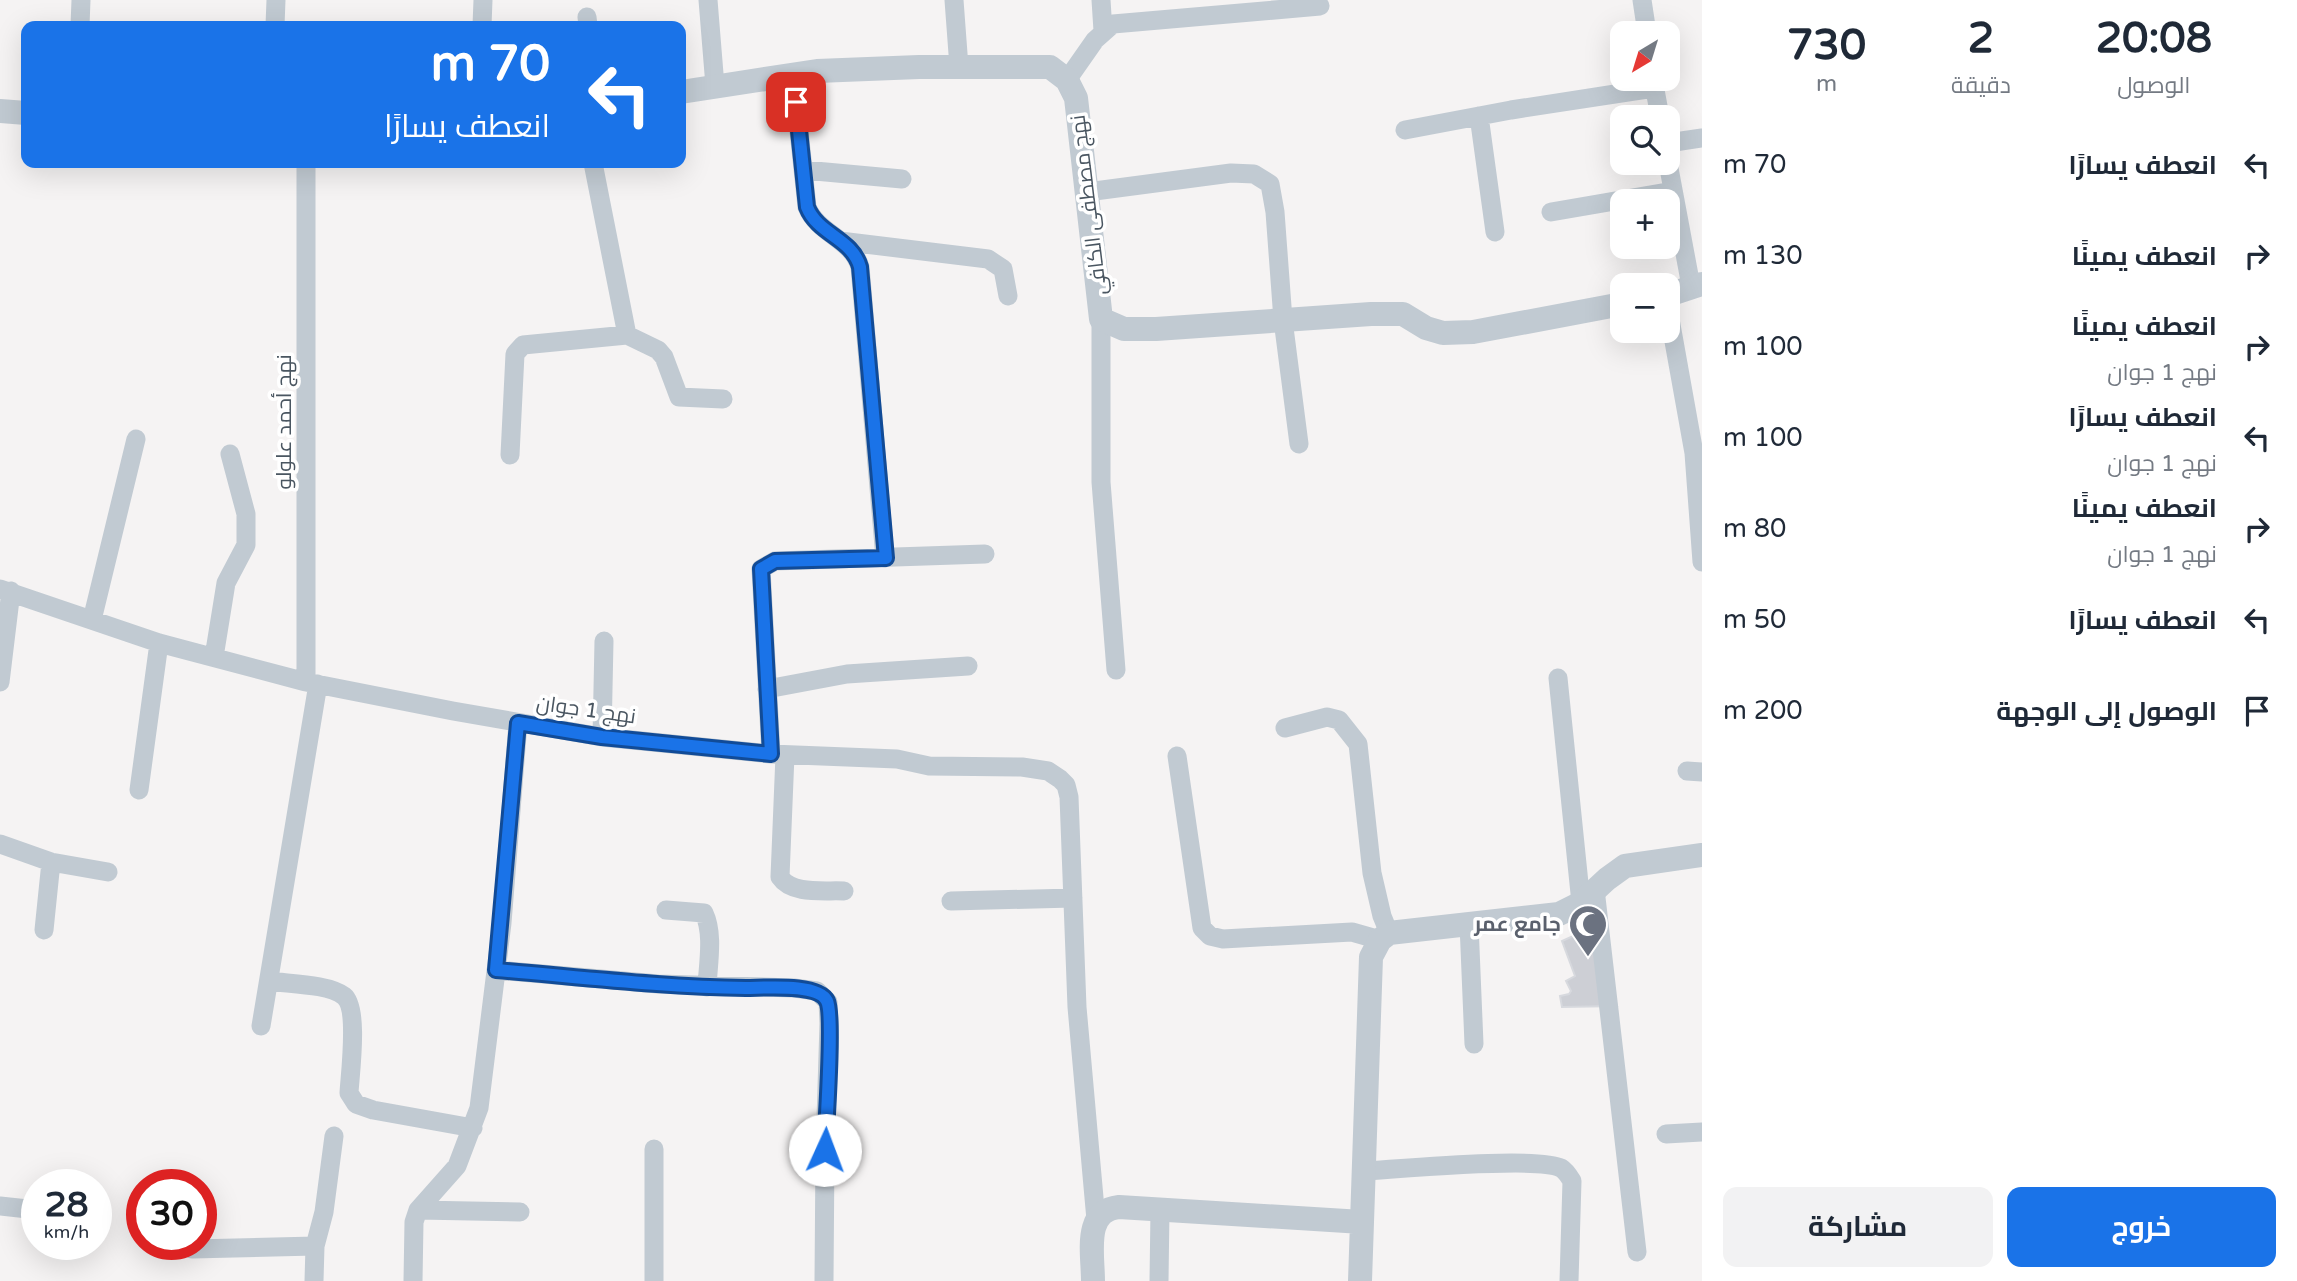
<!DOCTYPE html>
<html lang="ar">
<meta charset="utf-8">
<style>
body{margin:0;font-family:"Varela Round",Cairo,sans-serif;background:#f2f2f3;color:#1f2937;direction:rtl;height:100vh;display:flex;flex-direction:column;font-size:26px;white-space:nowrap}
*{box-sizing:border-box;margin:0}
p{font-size:23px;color:#747a83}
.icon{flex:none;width:38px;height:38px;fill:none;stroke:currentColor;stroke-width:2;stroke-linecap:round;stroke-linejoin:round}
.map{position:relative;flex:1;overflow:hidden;direction:ltr}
.sheet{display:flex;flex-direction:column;background:#fff;width:595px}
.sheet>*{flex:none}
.guide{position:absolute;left:21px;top:21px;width:665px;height:147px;border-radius:14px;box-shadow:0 7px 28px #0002;direction:rtl;background:#1a73e8;color:#fff;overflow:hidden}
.needle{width:46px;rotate:218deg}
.fabs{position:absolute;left:1610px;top:21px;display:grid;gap:14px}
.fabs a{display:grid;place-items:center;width:70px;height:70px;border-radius:14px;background:#fff;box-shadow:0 7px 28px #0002;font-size:35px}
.speed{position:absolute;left:21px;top:1169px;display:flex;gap:14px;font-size:35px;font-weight:700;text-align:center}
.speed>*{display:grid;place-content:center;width:91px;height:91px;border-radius:50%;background:#fff;box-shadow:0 7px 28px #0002;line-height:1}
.speed small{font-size:18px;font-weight:400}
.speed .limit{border:10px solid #d22;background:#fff;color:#111}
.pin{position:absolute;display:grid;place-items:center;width:60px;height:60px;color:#fff;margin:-30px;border-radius:14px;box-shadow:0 4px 10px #0006}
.me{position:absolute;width:77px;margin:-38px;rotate:2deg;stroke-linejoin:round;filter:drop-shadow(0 0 5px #0008)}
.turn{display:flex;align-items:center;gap:24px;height:147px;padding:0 21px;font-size:32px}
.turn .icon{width:91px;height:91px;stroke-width:2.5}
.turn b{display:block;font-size:49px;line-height:60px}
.eta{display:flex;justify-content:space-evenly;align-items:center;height:119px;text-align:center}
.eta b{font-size:42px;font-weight:700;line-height:49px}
.action{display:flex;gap:14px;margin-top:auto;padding:14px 21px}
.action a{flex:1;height:80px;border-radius:14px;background:#1a73e8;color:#fff;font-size:28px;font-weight:700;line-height:80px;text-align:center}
.action a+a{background:#f2f2f3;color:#1f2937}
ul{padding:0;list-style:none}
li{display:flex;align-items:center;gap:21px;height:91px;padding:0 21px}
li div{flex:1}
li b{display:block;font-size:26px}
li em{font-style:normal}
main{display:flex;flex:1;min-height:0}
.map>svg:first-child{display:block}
.building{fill:#cdcfd5;stroke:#d7d9de;stroke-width:2}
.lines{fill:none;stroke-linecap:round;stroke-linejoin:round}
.minor{stroke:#c1cad2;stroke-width:19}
.tertiary{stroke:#c1cad2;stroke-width:24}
.route-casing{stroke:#114b97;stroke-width:18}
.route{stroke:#1a73e8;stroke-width:12}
.labels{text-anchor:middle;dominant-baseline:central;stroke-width:7;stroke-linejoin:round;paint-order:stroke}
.street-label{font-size:21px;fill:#4a5661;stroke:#fff}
.worship-label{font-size:21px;font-weight:bold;fill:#5b616d;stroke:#fff;text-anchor:end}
</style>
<main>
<section class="sheet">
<div class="eta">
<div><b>20:08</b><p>الوصول</p></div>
<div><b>2</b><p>دقيقة</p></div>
<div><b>730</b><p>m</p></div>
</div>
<ul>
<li><svg class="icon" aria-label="left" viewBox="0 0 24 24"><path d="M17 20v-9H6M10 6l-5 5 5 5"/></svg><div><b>انعطف يسارًا</b></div><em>70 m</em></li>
<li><svg class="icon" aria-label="right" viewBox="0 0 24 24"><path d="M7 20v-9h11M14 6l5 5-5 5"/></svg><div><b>انعطف يمينًا</b></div><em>130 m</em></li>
<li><svg class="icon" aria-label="right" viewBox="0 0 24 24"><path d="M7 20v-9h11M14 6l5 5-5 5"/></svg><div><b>انعطف يمينًا</b><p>نهج 1 جوان</p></div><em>100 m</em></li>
<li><svg class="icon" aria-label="left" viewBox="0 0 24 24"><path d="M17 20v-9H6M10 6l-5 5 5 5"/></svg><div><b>انعطف يسارًا</b><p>نهج 1 جوان</p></div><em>100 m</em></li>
<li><svg class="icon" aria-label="right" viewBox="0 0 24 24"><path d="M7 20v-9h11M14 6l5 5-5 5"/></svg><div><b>انعطف يمينًا</b><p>نهج 1 جوان</p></div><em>80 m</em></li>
<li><svg class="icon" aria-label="left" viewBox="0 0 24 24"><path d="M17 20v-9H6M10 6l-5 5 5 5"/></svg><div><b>انعطف يسارًا</b></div><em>50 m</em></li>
<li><svg class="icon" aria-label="arrive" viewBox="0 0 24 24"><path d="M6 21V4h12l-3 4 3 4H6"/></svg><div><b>الوصول إلى الوجهة</b></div><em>200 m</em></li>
</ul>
<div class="action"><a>خروج</a><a>مشاركة</a></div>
</section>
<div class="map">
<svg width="1702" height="1281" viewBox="0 0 1702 1281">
<rect width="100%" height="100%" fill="#f5f3f3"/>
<!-- building -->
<path class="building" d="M1593,927L1617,1006L1562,1007L1560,996L1569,994L1571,991L1566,981L1575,976L1562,941Z"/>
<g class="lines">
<!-- minor -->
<path class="minor" d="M708,0L715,86
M954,0L959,67
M1101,0L1103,31
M1642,0L1647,33
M587,17L588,26
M80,26L81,0
M275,26L276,0
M482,26L483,0
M793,74L807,207C818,234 852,239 860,267L885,558
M1653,79L1660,117
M1067,80L1095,40L1113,24L1320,6
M1479,116L1495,232
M1405,130L1511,110L1654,88
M1668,143L1702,138
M1668,163L1691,286
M804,170L902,179
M1087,192L1231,173L1254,174L1270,184L1275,212L1283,320L1299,444
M1551,212L1673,191
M840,241L988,259L1003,269L1008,296
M1668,308L1694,453L1702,562
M1101,319V482L1116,670
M627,335L658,350L664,357L679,397L723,399
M510,455L515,354L523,345L627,335L593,163
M0,589L159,643L306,682L453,711L602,737L771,754L761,569L775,561L985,554
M92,620L136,439
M214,657L226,583L246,545V514L230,454
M1558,678L1581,903
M0,682L11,591
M306,682V163
M767,689L847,674L968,666
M1285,728L1327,717L1339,720L1358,744L1372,873L1382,916L1389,933
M602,737L604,641
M771,754L897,759L929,766L1022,767L1048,771L1060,779L1066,785L1069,797L1077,1007L1096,1220
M785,755L780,877C792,895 824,890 844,891
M1177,756L1202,928L1210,936L1223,939L1352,932L1380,940
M1687,771L1702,772
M139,790L159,643
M0,844L51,862L108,872
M1595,889L1637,1252
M951,901L1073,898
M666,910L704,913C714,934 708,964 707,987
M1469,924L1474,1044
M44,930L51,862
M496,970L658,984L794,988L817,991L828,1002L829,1023L825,1151L824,1281
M269,981C289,984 329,984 344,996C359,1008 350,1074 349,1093L356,1104L373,1110L473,1128
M261,1026L318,684
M1666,1134L1702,1132
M1364,1171C1399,1169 1538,1156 1561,1168C1566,1171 1569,1176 1572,1181L1569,1281
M0,1206L37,1210
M418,1210L520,1212
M192,1249L315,1246
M314,1281L315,1246L324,1212L334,1136
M413,1281L414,1222L418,1210L457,1166L479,1108L502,923L518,723
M654,1281V1149
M1159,1281L1160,1210"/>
<!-- tertiary -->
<path class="tertiary" d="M681,92L817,71L919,67H1050L1067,80L1076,98L1101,319L1124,329H1156L1371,314H1403L1426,328L1443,333L1473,332L1622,304
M0,111L26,113
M1668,295L1702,284
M1093,1281C1093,1253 1083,1211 1119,1207L1362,1222L1371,957L1380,940L1389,933L1559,914L1581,903L1607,879L1625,866L1702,855
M1360,1281L1362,1222"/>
</g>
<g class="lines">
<defs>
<path id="route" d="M796,102L807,207C818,235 852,238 860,267L886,558L775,561L761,569L771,754L602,737L518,723L496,970C580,977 663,987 746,988C765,988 818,983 827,1001C834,1015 826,1128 825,1150"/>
</defs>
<!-- route casing -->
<use href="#route" class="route-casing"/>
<!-- route -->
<use href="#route" class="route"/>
</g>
<!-- icons -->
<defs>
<symbol id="mosque-pin" viewBox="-11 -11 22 30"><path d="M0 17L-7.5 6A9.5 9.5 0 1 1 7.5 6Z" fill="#6b7280" stroke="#fff"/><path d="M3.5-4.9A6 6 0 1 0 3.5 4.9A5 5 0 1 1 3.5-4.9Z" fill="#fff"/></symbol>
</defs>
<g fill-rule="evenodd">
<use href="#mosque-pin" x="1566" y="902" width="44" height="60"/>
</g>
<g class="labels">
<!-- street labels -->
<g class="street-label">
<text transform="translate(1089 205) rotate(-97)">نهج مصطفى الكافي</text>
<text transform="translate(284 422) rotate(-90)">نهج أحمد علولو</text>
<text transform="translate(586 710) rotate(8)">نهج 1 جوان</text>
</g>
<!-- worship labels -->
<g class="worship-label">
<text x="1561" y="924">جامع عمر</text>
</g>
</g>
</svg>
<div class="fabs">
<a><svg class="needle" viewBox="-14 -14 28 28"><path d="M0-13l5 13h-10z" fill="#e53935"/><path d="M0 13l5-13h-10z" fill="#747a83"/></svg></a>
<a><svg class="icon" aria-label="search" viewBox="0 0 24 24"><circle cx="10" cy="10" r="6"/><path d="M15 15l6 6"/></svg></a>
<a>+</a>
<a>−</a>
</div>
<div class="speed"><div>28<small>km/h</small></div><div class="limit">30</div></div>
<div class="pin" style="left:796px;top:102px;background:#d93025"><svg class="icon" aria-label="arrive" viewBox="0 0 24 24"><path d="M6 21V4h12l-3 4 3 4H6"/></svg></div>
<svg class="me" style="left:825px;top:1150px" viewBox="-20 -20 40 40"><circle r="19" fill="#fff"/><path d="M0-13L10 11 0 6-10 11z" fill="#1a73e8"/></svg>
<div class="guide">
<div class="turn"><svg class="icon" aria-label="left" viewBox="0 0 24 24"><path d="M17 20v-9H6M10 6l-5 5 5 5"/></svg><div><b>70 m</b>انعطف يسارًا</div></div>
</div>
</div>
</main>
